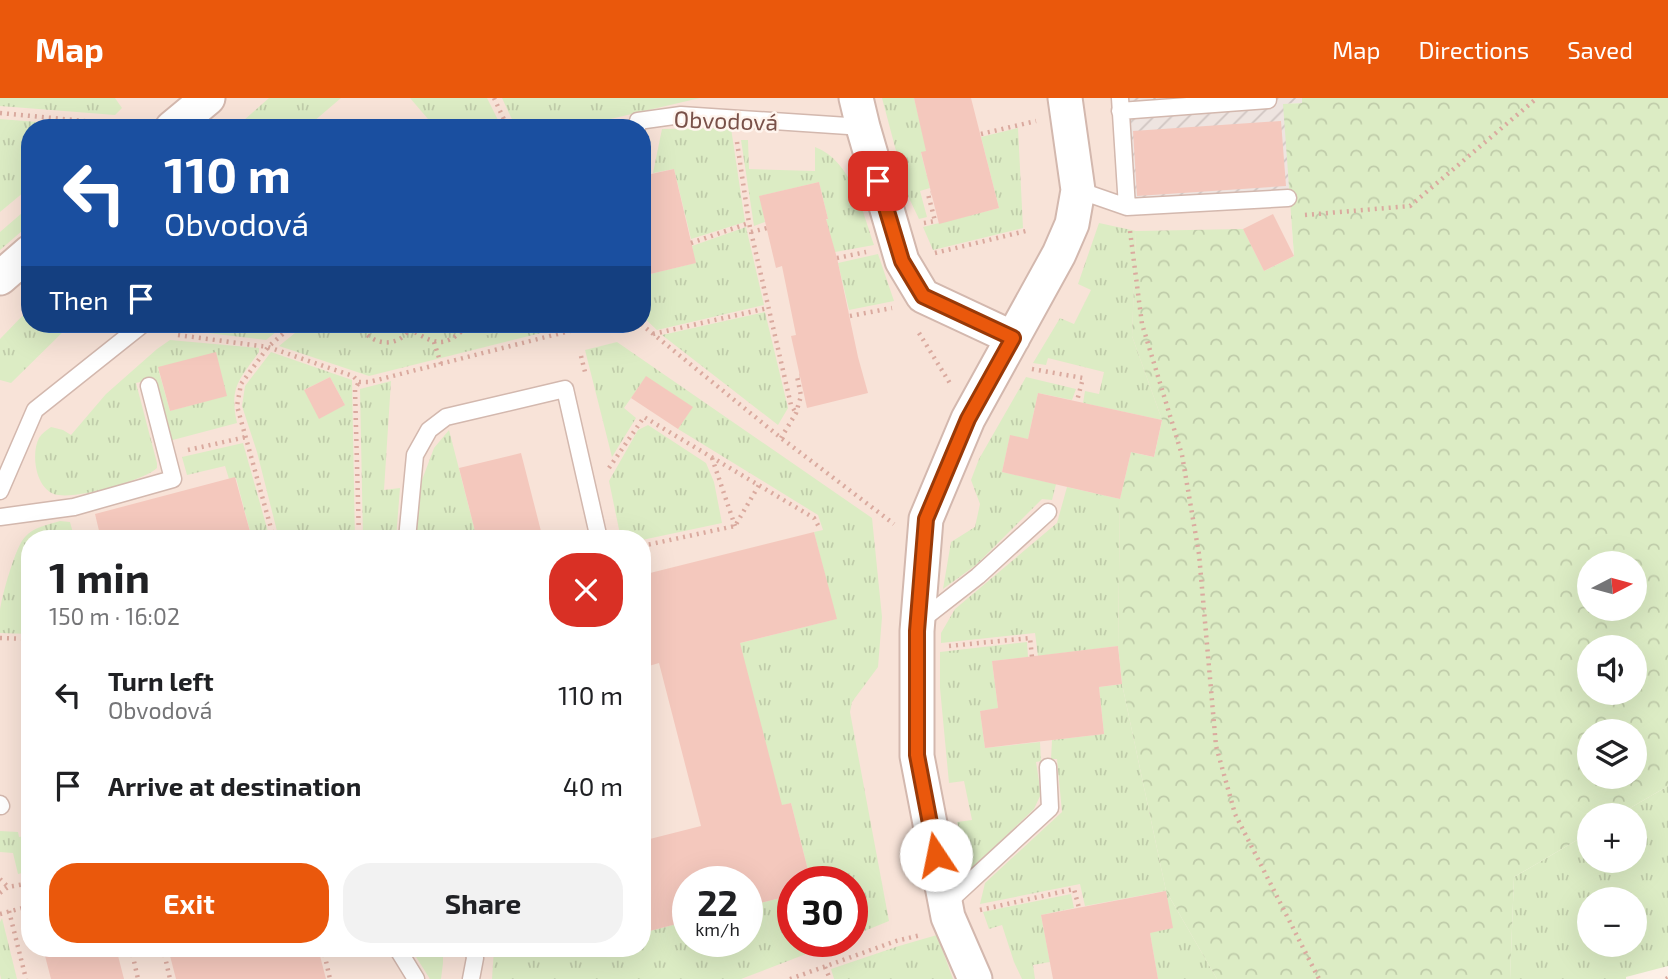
<!DOCTYPE html>
<meta charset="utf-8">
<style>
body{margin:0;font-family:"Exo 2",sans-serif;background:#f2f2f2;color:#202124;height:100vh;display:flex;flex-direction:column;font-size:26px;white-space:nowrap}
*{box-sizing:border-box;margin:0}
p{font-size:23px;color:#757577}
.icon{flex:none;width:38px;height:38px;fill:none;stroke:currentColor;stroke-width:2;stroke-linecap:round;stroke-linejoin:round}
.map{position:relative;flex:1;overflow:hidden}
.drawer{position:absolute;left:21px;top:432px;width:630px;height:427px;display:flex;flex-direction:column;background:#fff;border-radius:28px;box-shadow:0 7px 28px #0002}
.drawer>*{flex:none}
.hud{position:absolute;left:21px;top:21px;width:630px;height:214px;border-radius:28px;box-shadow:0 7px 28px #0002;background:#1a4fa0;color:#fff;overflow:hidden}
.needle{width:46px;rotate:84deg}
.buttons{position:absolute;left:1577px;top:453px;display:grid;gap:14px}
.buttons a{display:grid;place-items:center;width:70px;height:70px;border-radius:50%;background:#fff;box-shadow:0 7px 28px #0002;font-size:35px}
.speed{position:absolute;left:672px;top:768px;display:flex;gap:14px;font-size:35px;font-weight:700;text-align:center}
.speed>*{display:grid;place-content:center;width:91px;height:91px;border-radius:50%;background:#fff;box-shadow:0 7px 28px #0002;line-height:1}
.speed small{font-size:18px;font-weight:400}
.speed .limit{border:10px solid #d22;background:#fff;color:#111}
.pin{position:absolute;display:grid;place-items:center;width:60px;height:60px;color:#fff;margin:-30px;border-radius:14px;box-shadow:0 4px 10px #0006}
.me{position:absolute;width:77px;margin:-38px;rotate:349deg;stroke-linejoin:round;filter:drop-shadow(0 0 5px #0008)}
.turn{display:flex;align-items:center;gap:24px;height:147px;padding:0 28px;font-size:32px}
.turn .icon{width:91px;height:91px;stroke-width:2.5}
.turn b{display:block;font-size:49px;line-height:60px}
.then{display:flex;align-items:center;height:66px;padding:0 28px;background:#0003;gap:14px;font-size:26px}
.round{display:grid;place-items:center;flex:none;width:74px;height:74px;border-radius:28px;background:#f2f2f2}
.head{display:flex;align-items:center;justify-content:space-between;height:119px;padding:0 28px}
h1{font-size:42px;font-weight:700;line-height:52px}
.cta{display:flex;gap:14px;margin-top:auto;padding:14px 28px}
.cta a{flex:1;height:80px;border-radius:28px;background:#ea580c;color:#fff;font-size:28px;font-weight:700;line-height:80px;text-align:center}
.cta a+a{background:#f2f2f2;color:#202124}
ul{padding:0;list-style:none}
li{display:flex;align-items:center;gap:21px;height:91px;padding:0 28px}
li div{flex:1}
li b{display:block;font-size:26px}
li em{font-style:normal}
header{display:flex;align-items:center;gap:42px;box-sizing:border-box;height:98px;padding:0 35px;background:#ea580c;color:#fff}
header strong{font-size:33px}
nav{display:flex;gap:38px;margin-inline-start:auto;font-size:24px}
.map>svg:first-child{display:block}
.residential{fill:#f8e3d8;fill-rule:evenodd}
.industrial{fill:url(#industrial-furrows)}
.grass{fill:url(#grass-tufts);fill-rule:evenodd}
.forest{fill:url(#forest-crowns);fill-rule:evenodd}
.building{fill:#f4c8bd}
.lines{fill:none;stroke-linecap:round;stroke-linejoin:round}
.lane-casing{stroke:#d3b8ae;stroke-width:19}
.street-casing{stroke:#d3b8ae;stroke-width:37}
.path{stroke:#daaa9f;stroke-width:4.5;stroke-dasharray:2 5;stroke-linecap:butt}
.lane{stroke:#fff;stroke-width:16}
.street{stroke:#fff;stroke-width:33}
.route-casing{stroke:#983908;stroke-width:18}
.route{stroke:#ea580c;stroke-width:12}
.labels{text-anchor:middle;dominant-baseline:central;stroke-width:5;stroke-linejoin:round;paint-order:stroke}
.street-label{font-size:23px;fill:#795149;stroke:#fff5ee}
</style>
<header>
<strong>Map</strong>
<nav><a>Map</a><a>Directions</a><a>Saved</a></nav>
</header>
<div class="map">
<svg width="1668" height="881" viewBox="0 0 1668 881">
<defs>
<pattern id="industrial-furrows" width="10" height="10" patternUnits="userSpaceOnUse" patternTransform="scale(1.75)"><rect width="10" height="10" fill="#eee4e0"/><path d="M-1 1l2-2M0 10L10 0M9 11l2-2" fill="none" stroke="#d0c5c2"/></pattern>
<pattern id="grass-tufts" width="24" height="20" patternUnits="userSpaceOnUse" patternTransform="scale(1.75)"><rect width="24" height="20" fill="#dcecc4"/><path d="M3 7l-1-3M5 7V3M7 7l1-3M15 17l-1-3M17 17v-4M19 17l1-3" fill="none" stroke="#c0ccaa"/></pattern>
<pattern id="forest-crowns" width="20" height="18" patternUnits="userSpaceOnUse" patternTransform="scale(1.75)"><rect width="20" height="18" fill="#dcecc4"/><path d="M2 6a3 3 0 1 1 6 0M12 15a3 3 0 1 1 6 0" fill="none" stroke="#c0ccaa"/></pattern>
</defs>
<rect width="100%" height="100%" fill="#fdf0e7"/>
<!-- residential -->
<path class="residential" d="M0,0H1302L1284,6L1294,158L1264,173L1162,322L1154,359L1131,354L1118,548L1122,586L1166,793L1217,881H0ZM30,30H642V226H30ZM30,441H642V850H30ZM688,784H747V844H688ZM793,784H852V844H793Z"/>
<!-- industrial -->
<path class="industrial" d="M1111,0H1302V5L1284,6L1290,104L1121,116L1115,64Z"/>
<!-- grass -->
<path class="grass" d="M0,0H115L122,10L115,17L0,8Z
M269,0H341L306,30H235Z
M410,0H487L502,30H432L434,28Z
M502,0H700L572,30H516Z
M882,0H914L927,53L921,55L930,90L920,93L927,119L919,121L908,98Z
M0,21L100,29L30,30V89L0,114Z
M731,30L745,124L691,141L674,71L653,75L662,31Z
M1018,30L1023,130L933,152L923,129L999,110L981,39Z
M741,42H748L749,71L815,73V49C852,63 862,113 874,147L824,156L817,124L828,121L819,84L760,98L765,124L754,128Z
M30,108V126L0,152V134Z
M1099,125L1136,133L1132,238L1162,322L1083,305L1085,293L1099,296L1104,274L1048,260L1046,267L1033,265L1060,220L1074,226L1091,192L1078,186Z
M746,129L764,207L657,232L642,218V178L695,165L692,148Z
M878,156L894,203L849,212L838,165Z
M30,210V226H71L11,285L0,282V241Z
M765,214L788,310L778,327L662,237Z
M190,226H286L266,242L183,232Z
M306,226H577L369,278L279,248Z
M170,242L259,250V254C239,282 229,289 237,325L169,343L153,281L136,285L157,365V370C143,383 72,403 54,396C35,389 31,355 39,340C42,335 47,332 51,329L63,332L71,337L106,296L157,251ZM158,270L227,297L170,313Z
M617,244L872,420L882,519L878,569L852,604L850,614L889,823L852,838V784H811L791,705L758,714L716,551L836,521L814,434L823,432L818,417L678,331L692,309L646,279L624,310L636,320L612,359L585,252Z
M271,254L352,282L355,441H279L257,354L242,308L245,288ZM330,279L345,307L304,292Z
M1026,279L1076,291L1072,302L1038,295L1028,341L1010,338L1002,374L1056,386L1052,402L1042,401L976,467L943,491L951,444L975,429L980,406L971,382L979,361Z
M391,283L384,392L400,390L396,441H363L360,291Z
M648,327L706,365L714,384L722,425L642,442L621,441L609,383L638,332Z
M449,332L477,441H415L417,411L422,382L434,350Z
M243,345L270,441H252L236,380L229,381L225,368L187,377L182,359Z
M1067,389L1120,401L1118,548L1038,558L1035,535L941,545V535L955,511L1057,425Z
M60,423L70,424L73,435L64,438V441H30V536L0,535C0,528 0,520 0,513C1,500 16,447 25,439C34,429 47,427 60,423Z
M1027,544L1028,559L992,563L998,610L980,613L985,650L1040,644L1041,663L1036,664L1041,696L1034,711L971,771L957,724L972,722L964,683L949,685L940,590V554Z
M1122,586L1166,793L1217,881H1158L1150,835L1165,793L1085,808L1080,786L980,806L985,785L1062,714L1057,661H1051L1052,642L1104,636L1099,589Z
M1668,688V868L1626,879V881H1510L1514,779L1589,735V763H1634V718L1618,717ZM1589,802H1634V847H1589Z
M0,733L18,734L19,739L30,737V773L18,776L13,755L0,754Z
M1071,796L1074,810L1041,817L1050,864L1033,867L1035,881H1022L1014,864L1002,827L989,831L983,814Z
M793,797V844H837L741,881H492L494,851L642,850V835L688,823V844H747V808Z
M2,820L17,881H1L0,876V824Z
M937,837L953,881H834L831,871L899,848Z
M411,851H443V865L441,881H430Z"/>
<!-- forest -->
<path class="forest" d="M1302,0H1668V688L1618,717L1589,718V735L1514,779L1510,881H1217L1166,793L1122,586L1118,548L1120,401L1131,354L1154,359L1162,322L1132,238L1136,133L1243,131L1264,173L1294,158L1283,6L1302,5ZM1589,466H1634V511H1589ZM1589,550H1634V595H1589ZM1589,634H1634V679H1589Z
M458,226H506C488,242 476,241 458,226Z"/>
<!-- building -->
<path class="building" d="M914,0H971L999,110L939,126L921,54L926,53Z
M1281,23L1286,88L1137,98L1133,33Z
M674,71L696,165L642,178V78Z
M819,84L828,121H826L837,160L858,259L868,295L807,310L791,238L796,237L782,168L776,170L759,98Z
M1273,116L1294,158L1264,173L1243,131Z
M216,254L227,298L170,313L158,269Z
M646,278L693,309L678,331L631,300Z
M330,279L345,307L319,321L304,292Z
M1038,295L1162,322L1154,359L1131,354L1120,401L1002,374L1010,337L1028,341Z
M521,355L543,441H477L459,370Z
M235,379L252,441H101L95,416Z
M814,434L837,521L740,545L782,707L791,705L811,784H793V797L747,808V784H688V823L642,835V743L701,728L659,565L642,570V477Z
M1118,548L1122,586L1099,589L1104,636L985,650L980,613L998,610L992,563Z
M1166,793L1173,830L1150,835L1158,881H1053L1041,817Z
M43,850H116L124,881H51Z
M168,850H318L326,881H176Z"/>
<g class="lines">
<defs>
<path id="lane" d="M1120,13L1268,2
M637,30L638,23L681,17L863,29
M1078,92L1127,109L1120,0
M1127,109L1288,100
M0,393L35,312L143,226
M0,419L74,409L173,381L149,288
M407,441L415,357L429,332L446,319L565,291L599,441
M919,524L978,478L1048,414
M0,706L1,708
M946,806L1050,710L1048,669
M397,850L416,881
M471,881L475,860L473,850"/>
<path id="street" d="M856,0L863,29L902,163L923,198L1013,240
M172,30L208,0
M0,180L30,154
M975,881L948,819L917,658V533L926,421L968,321L1059,156L1072,126L1078,92L1065,0"/>
</defs>
<!-- lane casing -->
<use href="#lane" class="lane-casing"/>
<!-- street casing -->
<use href="#street" class="street-casing"/>
<!-- path -->
<path class="path" d="M494,0L508,30
M0,15L116,26
M981,36L1036,23
M737,44L749,125L791,307L796,315
M1305,117L1410,108L1537,0
M924,125L935,123L928,96L931,95
M1130,133L1142,226L1182,357L1199,456L1216,648L1235,716L1319,881
M751,134L767,130
M691,145L749,125
M935,155L1026,133
M837,160L866,154
M850,218L892,210
M359,226C370,249 402,252 411,226
M641,226L781,340L894,426
M409,231C433,244 442,252 464,231
M919,235L951,287
M653,236L768,210
M178,237L268,249L353,278L359,284H369L597,226
M434,244L441,266
M581,258L586,278
M1032,271L1083,280L1077,303
M781,340L796,315L801,298L797,278H800
M188,352L246,339
M712,360L735,428
M609,370L644,319L814,420L819,429
M274,441L237,308L241,286L268,249L294,226
M359,441L355,291L359,284
M642,448L735,428L759,387
M0,540L30,541
M949,548L1030,540L1032,559
M0,781L8,789
M0,795L8,789L30,785
M980,812L1074,791L1079,810
M9,813L26,881
M0,816L30,808
M131,850L138,881
M163,850L170,881
M323,850L330,881
M825,869L830,881
M790,881L896,843L921,837
M1666,881L1668,880"/>
<!-- lane -->
<use href="#lane" class="lane"/>
<!-- street -->
<use href="#street" class="street"/>
</g>
<g class="lines">
<defs>
<path id="route" d="M878,83L902,163L923,198L1013,240L968,321L926,421L917,533V657L936,757"/>
</defs>
<!-- route casing -->
<use href="#route" class="route-casing"/>
<!-- route -->
<use href="#route" class="route"/>
</g>
<g class="labels">
<!-- street labels -->
<g class="street-label">
<text transform="translate(726 22) rotate(2)">Obvodová</text>
</g>
</g>
</svg>
<div class="buttons">
<a><svg class="needle" viewBox="-14 -14 28 28"><path d="M0-13l5 13h-10z" fill="#e53935"/><path d="M0 13l5-13h-10z" fill="#757577"/></svg></a>
<a><svg class="icon" aria-label="sound" viewBox="0 0 24 24"><path d="M4 9h4l5-4v14l-5-4H4zM17 9q2 3 0 6"/></svg></a>
<a><svg class="icon" aria-label="layers" viewBox="0 0 24 24"><path d="M12 4l9 5-9 5-9-5zM3 14l9 5 9-5"/></svg></a>
<a>+</a>
<a>−</a>
</div>
<div class="speed"><div>22<small>km/h</small></div><div class="limit">30</div></div>
<div class="pin" style="left:878px;top:83px;background:#d93025"><svg class="icon" aria-label="arrive" viewBox="0 0 24 24"><path d="M6 21V4h12l-3 4 3 4H6"/></svg></div>
<svg class="me" style="left:936px;top:757px" viewBox="-20 -20 40 40"><circle r="19" fill="#fff"/><path d="M0-13L10 11 0 6-10 11z" fill="#ea580c"/></svg>
<div class="hud">
<div class="turn"><svg class="icon" aria-label="left" viewBox="0 0 24 24"><path d="M17 20v-9H6M10 6l-5 5 5 5"/></svg><div><b>110 m</b>Obvodová</div></div>
<div class="then">Then<svg class="icon" aria-label="arrive" viewBox="0 0 24 24"><path d="M6 21V4h12l-3 4 3 4H6"/></svg></div>
</div>
<section class="drawer">
<div class="head"><div><h1>1 min</h1><p>150 m · 16:02</p></div><a class="round" style="background:#d93025;color:#fff"><svg class="icon" aria-label="close" viewBox="0 0 24 24"><path d="M6 6l12 12M18 6L6 18"/></svg></a></div>
<ul>
<li><svg class="icon" aria-label="left" viewBox="0 0 24 24"><path d="M17 20v-9H6M10 6l-5 5 5 5"/></svg><div><b>Turn left</b><p>Obvodová</p></div><em>110 m</em></li>
<li><svg class="icon" aria-label="arrive" viewBox="0 0 24 24"><path d="M6 21V4h12l-3 4 3 4H6"/></svg><div><b>Arrive at destination</b></div><em>40 m</em></li>
</ul>
<div class="cta"><a>Exit</a><a>Share</a></div>
</section>
</div>
